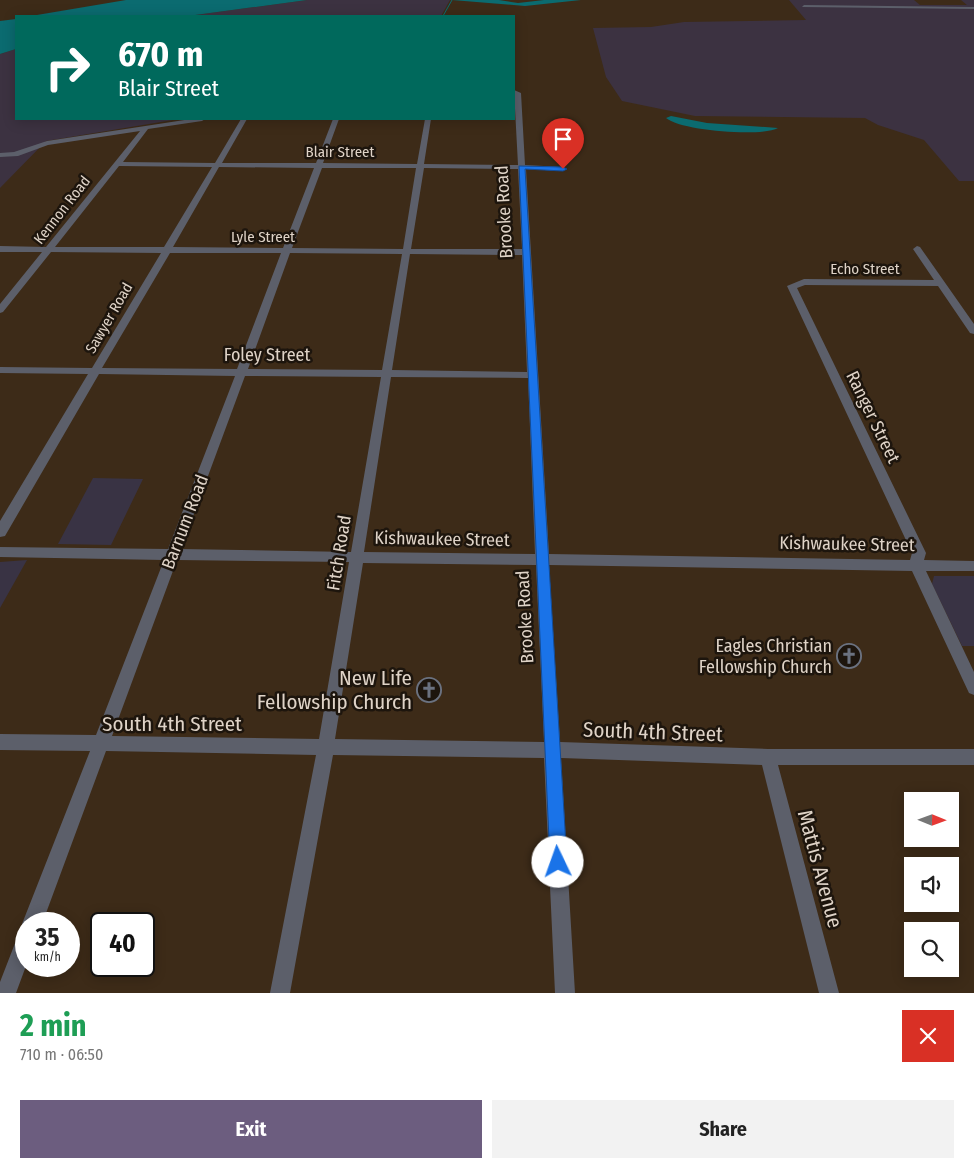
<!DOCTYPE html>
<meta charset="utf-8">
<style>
body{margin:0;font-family:"Fira Sans Condensed",sans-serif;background:#f2f2f2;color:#222;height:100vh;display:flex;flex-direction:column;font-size:19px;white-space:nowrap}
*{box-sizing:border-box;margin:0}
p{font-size:16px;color:#767676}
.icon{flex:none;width:28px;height:28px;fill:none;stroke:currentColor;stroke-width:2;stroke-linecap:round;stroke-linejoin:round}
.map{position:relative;height:993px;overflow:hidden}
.details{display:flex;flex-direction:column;background:#fff;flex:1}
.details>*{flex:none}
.banner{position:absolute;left:15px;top:15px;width:500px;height:105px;border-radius:0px;box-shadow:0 2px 12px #0003;background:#00695c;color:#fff;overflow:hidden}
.needle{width:32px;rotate:91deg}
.fabs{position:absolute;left:904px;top:792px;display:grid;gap:10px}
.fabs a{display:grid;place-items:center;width:55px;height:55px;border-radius:0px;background:#fff;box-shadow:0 2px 12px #0003;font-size:25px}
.speed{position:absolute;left:15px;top:912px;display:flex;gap:10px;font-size:25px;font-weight:700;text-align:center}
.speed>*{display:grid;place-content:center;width:65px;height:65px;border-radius:50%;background:#fff;box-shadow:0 2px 12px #0003;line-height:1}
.speed small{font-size:12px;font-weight:400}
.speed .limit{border:2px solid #111;border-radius:8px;background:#fff;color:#111}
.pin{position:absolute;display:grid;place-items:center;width:42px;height:42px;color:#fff;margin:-51px -21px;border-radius:50% 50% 50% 0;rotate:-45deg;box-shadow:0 0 5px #0007}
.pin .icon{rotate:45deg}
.me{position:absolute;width:55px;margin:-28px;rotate:357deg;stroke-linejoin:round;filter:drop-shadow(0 0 4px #0008)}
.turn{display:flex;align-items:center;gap:18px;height:105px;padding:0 20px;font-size:22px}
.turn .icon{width:65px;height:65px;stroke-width:2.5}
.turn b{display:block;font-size:35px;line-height:42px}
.round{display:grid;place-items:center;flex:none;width:52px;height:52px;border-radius:0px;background:#f2f2f2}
.head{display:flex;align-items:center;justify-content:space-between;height:85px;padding:0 20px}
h1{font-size:30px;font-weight:700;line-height:38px;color:#1e9e55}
.primary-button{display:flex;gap:10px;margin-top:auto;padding:10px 20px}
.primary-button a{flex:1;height:58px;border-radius:0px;background:#6c5d7f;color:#fff;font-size:20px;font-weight:700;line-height:58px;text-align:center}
.primary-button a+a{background:#f2f2f2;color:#222}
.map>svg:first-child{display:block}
.commercial{fill:#393344}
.industrial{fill:#3c3241}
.water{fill:#0b6b70}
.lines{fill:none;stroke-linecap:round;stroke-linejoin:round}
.stream{stroke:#0b6b70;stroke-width:1}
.minor{fill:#5c5f6a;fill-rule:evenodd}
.route{fill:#1a73e8;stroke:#114b97}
.labels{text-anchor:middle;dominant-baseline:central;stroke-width:5;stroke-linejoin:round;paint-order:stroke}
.far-street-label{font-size:15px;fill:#dfd3c7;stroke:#1d150d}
.street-label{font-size:18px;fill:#dfd3c7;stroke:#1d150d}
.poi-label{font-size:18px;fill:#dfd3c7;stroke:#1d150d;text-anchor:end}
.near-poi-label{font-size:21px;fill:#dfd3c7;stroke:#1d150d;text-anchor:end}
.near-street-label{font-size:21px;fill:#dfd3c7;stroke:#1d150d}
</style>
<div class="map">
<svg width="974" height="993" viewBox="0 0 974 993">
<rect width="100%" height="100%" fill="#3d2b18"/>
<!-- commercial -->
<path class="commercial" d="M93,478L143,479L111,545L58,544Z
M27,560L0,608V562Z
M934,576H974V646H962L932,584Z"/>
<!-- industrial -->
<path class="industrial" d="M307,0H450L441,16H188Z
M789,0H914L920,5H967L961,0H974V181H959L924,140L878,125L865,118L695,116L622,101L606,77L593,28L651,27L684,22L806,20Z
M16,49V119H179L46,141L0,188V54Z"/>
<!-- water -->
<path class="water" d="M126,0H307L188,16H31Z
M452,0H499L518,3L544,0H581L525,6Z
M16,19V49L0,54V21Z
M671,116L707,123L778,128C762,137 681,131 666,118Z"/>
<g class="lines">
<!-- stream -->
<path class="stream" d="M443,16L452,0"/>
<!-- minor -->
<path class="minor" d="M804,5L974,7V9L802,7Z
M514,90L521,93L525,165L563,167L567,169L563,171L526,169L549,554L910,560L912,553L787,286L804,279L934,280L913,249L917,246L920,247L974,324V334L970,333L938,286L805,285L797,288L926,553L924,560L974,561V571H926L974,672V695L969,693L912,571L549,565L560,742L768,749H974V765H778L839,993H819L762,765L561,758L575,993H555L544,758L333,755L290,993H270L316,755L106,751L42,924H26V966L16,993H0V982L19,933L25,931L22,924L90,751L0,750V734L96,735L164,560L0,557V547L168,549L235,376L99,374L5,536L0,537V521L88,374L0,373V367L92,368L161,253L51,252L3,312L0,313V304L42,252H0V246L46,247L140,131L48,145L18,156L0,157V153L14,152L47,141L191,119H205L202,121L148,129L123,162L215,163L241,119H247L222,163H316L333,119H339L323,163L417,164L425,119H431L424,164L518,165ZM119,166L212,167L164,247H55ZM219,167L314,168L283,248L173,247ZM322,168H416L403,249L292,248ZM424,168L518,169L522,249H411ZM170,253H281L237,369L102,368ZM290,253L402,254L382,370L248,369ZM410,254L522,255L527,372L392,370ZM245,376L381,377L351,552L181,549ZM391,377L528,378L535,554L364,552ZM177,560L349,562L319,739L112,736ZM363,563L536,565L544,742L335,739Z"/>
</g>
<!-- route -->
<path class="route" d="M519,166L563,167L567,169L563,171L525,169L567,862L564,868L558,871L553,868L550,862Z"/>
<!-- icons -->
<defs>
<symbol id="church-ring" viewBox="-11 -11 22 22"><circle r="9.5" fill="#1d150d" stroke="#6b7280" stroke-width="1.5"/><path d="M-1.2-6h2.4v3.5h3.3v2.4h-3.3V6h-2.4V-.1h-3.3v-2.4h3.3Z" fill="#6b7280"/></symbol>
</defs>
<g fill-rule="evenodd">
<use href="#church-ring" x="835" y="642" width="28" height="28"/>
<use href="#church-ring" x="415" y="676" width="28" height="28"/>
</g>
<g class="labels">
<!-- far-street labels -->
<g class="far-street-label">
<text x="340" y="152">Blair Street</text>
<text transform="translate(62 210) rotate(-52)">Kennon Road</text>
<text x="263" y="237">Lyle Street</text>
<text x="865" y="269">Echo Street</text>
<text transform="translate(109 318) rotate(-60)">Sawyer Road</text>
</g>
<!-- street labels -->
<g class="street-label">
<text transform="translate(504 212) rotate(-93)">Brooke Road</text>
<text x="267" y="355">Foley Street</text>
<text transform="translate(873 417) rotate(64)">Ranger Street</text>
<text transform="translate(185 522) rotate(-69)">Barnum Road</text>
<text transform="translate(442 539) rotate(1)">Kishwaukee Street</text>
<text transform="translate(847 544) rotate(1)">Kishwaukee Street</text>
<text transform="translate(339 553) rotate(-81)">Fitch Road</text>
<text transform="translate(525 617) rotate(-93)">Brooke Road</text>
</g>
<!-- poi labels -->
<g class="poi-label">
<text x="832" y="646">Eagles Christian<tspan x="832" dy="21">Fellowship Church</tspan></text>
</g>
<!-- near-poi labels -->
<g class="near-poi-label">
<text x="412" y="678">New Life<tspan x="412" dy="24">Fellowship Church</tspan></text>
</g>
<!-- near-street labels -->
<g class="near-street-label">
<text x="172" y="724">South 4th Street</text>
<text transform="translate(653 732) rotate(2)">South 4th Street</text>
<text transform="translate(820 869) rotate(75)">Mattis Avenue</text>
</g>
</g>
</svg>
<div class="fabs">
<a><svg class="needle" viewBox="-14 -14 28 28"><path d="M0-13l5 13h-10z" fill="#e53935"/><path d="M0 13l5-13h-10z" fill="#767676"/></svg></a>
<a><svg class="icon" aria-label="sound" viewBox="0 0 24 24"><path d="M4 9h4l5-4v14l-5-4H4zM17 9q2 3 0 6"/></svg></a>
<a><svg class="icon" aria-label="search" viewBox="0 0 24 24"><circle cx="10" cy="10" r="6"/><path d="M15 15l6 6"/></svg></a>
</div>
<div class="speed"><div>35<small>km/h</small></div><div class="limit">40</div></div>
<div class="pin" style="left:563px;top:169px;background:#d93025"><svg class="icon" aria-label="arrive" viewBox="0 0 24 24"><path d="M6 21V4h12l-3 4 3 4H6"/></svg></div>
<svg class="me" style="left:558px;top:862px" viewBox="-20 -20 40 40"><circle r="19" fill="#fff"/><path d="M0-13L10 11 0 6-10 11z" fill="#1a73e8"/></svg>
<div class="banner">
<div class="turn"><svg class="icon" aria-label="right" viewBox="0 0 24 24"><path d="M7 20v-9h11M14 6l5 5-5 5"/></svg><div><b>670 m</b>Blair Street</div></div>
</div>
</div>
<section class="details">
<div class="head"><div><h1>2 min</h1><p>710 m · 06:50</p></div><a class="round" style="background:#d93025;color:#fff"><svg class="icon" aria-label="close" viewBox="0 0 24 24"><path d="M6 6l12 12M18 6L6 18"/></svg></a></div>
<div class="primary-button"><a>Exit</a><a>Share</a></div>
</section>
